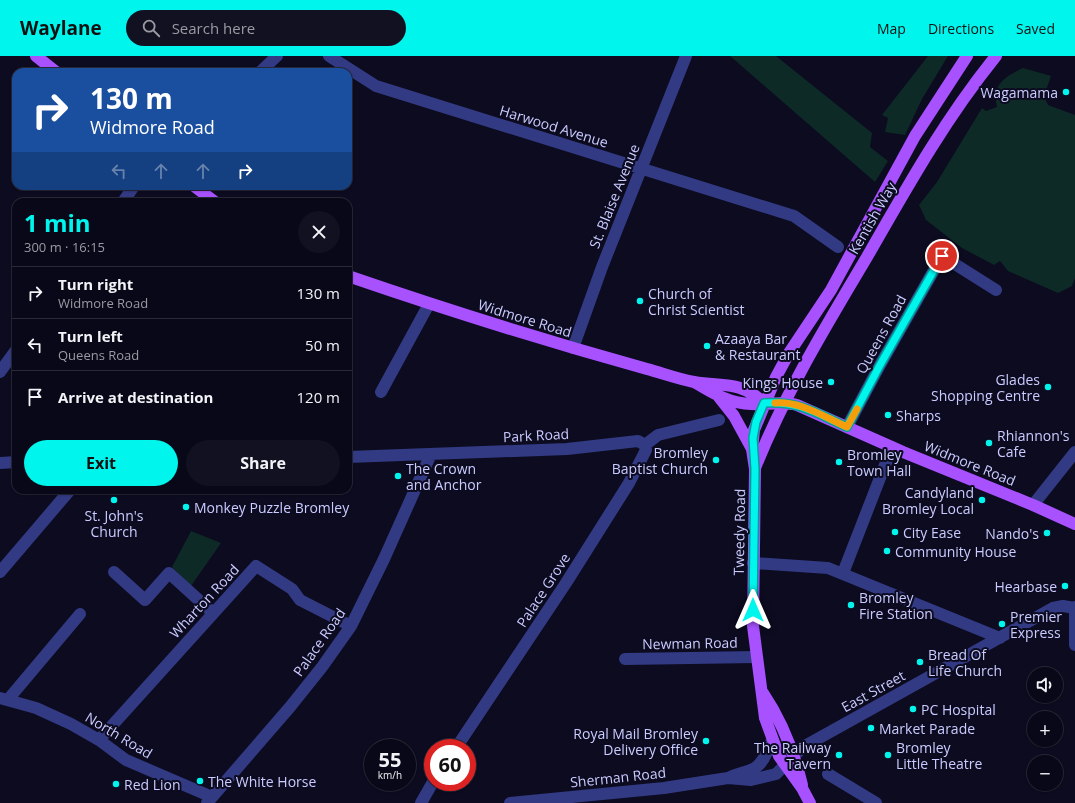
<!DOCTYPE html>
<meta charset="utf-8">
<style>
body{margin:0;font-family:"Open Sans",sans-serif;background:#121121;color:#f1f3f6;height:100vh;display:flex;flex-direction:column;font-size:15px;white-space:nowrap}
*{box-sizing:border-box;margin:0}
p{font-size:13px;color:#999aa2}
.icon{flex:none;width:22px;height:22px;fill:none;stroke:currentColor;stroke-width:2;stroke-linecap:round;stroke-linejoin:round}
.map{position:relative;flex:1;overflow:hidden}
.panel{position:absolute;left:12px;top:142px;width:340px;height:296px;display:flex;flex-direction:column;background:#090818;border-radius:12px;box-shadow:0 1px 3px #0004,0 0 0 1px #292937}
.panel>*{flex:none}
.top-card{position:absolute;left:12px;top:12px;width:340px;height:122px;border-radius:12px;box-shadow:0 1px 3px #0004,0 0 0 1px #292937;background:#1a4fa0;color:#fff;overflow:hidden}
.controls{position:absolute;left:1027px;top:611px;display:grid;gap:8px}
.controls a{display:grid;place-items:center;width:36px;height:36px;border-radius:50%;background:#090818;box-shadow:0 1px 3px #0004,0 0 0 1px #292937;font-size:20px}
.speed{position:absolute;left:364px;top:683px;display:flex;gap:8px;font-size:20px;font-weight:700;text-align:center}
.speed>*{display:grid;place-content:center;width:52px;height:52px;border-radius:50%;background:#090818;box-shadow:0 1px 3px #0004,0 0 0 1px #292937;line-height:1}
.speed small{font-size:10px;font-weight:400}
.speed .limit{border:6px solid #d22;background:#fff;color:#111}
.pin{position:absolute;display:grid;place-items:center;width:34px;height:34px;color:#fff;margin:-17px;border:2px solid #fff;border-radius:50%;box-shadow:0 1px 4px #0007}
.me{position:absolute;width:44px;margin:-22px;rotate:0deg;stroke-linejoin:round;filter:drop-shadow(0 0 3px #0008)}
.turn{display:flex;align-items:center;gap:14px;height:84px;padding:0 12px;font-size:18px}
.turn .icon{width:52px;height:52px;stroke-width:2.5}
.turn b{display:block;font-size:28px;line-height:34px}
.lanes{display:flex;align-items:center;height:38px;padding:0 12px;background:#0003;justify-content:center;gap:20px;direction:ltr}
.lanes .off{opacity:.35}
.round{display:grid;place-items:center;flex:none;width:42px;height:42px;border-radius:21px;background:#121121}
.summary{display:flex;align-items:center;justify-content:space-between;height:68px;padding:0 12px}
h1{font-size:24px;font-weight:700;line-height:30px;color:#00f5ed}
.cta{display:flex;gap:8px;margin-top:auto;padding:8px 12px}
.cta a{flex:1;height:46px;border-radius:24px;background:#00f5ed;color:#111;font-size:16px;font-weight:700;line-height:46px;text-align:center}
.cta a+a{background:#121121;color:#f1f3f6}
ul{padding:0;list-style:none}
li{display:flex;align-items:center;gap:12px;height:52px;padding:0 12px;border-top:1px solid #292937}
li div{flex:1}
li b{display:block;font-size:15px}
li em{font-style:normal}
header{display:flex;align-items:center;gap:24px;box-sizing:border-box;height:56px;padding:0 20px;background:#00f5ed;color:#111}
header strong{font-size:19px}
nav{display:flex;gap:22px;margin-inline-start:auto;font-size:14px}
.search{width:280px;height:36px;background:#121121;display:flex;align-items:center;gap:10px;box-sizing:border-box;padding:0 14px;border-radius:22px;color:#999aa2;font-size:15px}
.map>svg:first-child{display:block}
.green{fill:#0d2a26}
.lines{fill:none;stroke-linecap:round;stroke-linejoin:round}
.minor{stroke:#323a83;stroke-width:12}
.major{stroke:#a751ff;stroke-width:12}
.route-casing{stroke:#009f9a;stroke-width:10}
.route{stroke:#00f5ed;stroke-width:7}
.slow{stroke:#f59e0b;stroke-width:7}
.poi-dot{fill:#00f5ed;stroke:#0c0b20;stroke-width:1.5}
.labels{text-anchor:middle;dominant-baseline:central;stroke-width:4;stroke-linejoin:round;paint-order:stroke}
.poi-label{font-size:14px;fill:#cacbff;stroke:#0c0b20;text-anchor:start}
.street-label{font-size:14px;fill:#cacbff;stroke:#0c0b20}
</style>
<header>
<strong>Waylane</strong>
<div class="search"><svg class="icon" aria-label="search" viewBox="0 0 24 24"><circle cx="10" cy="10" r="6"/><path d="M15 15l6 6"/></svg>Search here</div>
<nav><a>Map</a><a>Directions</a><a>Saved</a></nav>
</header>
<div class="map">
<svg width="1075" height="747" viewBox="0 0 1075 747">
<rect width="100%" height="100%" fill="#0c0b20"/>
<!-- green -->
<path class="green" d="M730,0H776L872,77L870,91L888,105L875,126Z
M928,0H948L922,43L905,79L885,76L888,62L882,59Z
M1023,12L1051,20L1044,40L1048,49L1075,59V222L1072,230L1058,237L1008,215L1000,205L994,209L962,192L926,164L919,149L937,126L982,52L986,55L997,51C992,28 1004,21 1023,12Z
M191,475L221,487L191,530L172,511Z"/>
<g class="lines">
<!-- minor -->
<path class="minor" d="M329,0L376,30L794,160L838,191
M260,16L277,0
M123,146L134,130
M573,292L602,211L686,0
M0,316L16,294
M381,336L429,248
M847,371L880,309L942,200L996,234
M645,389L658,379L719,364
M348,401L567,393L638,385L645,389
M0,407L16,406
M1033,449L1075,396
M753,507L828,512L1000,582
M0,516L70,434
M114,516L145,544L169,517L213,557
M843,517L892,391
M1075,551V589
M625,603L756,601
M0,642L36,652L71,668L99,684L126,704L212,741
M10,644L11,640L80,558
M99,684L256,510L292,533L300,544L351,570
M456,692L566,527L629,427L646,394L645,389
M828,718L876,747
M728,722L751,724L776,718L803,691L1053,552L1063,550L1075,552
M207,747L290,651L322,611L351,570L384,503L431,398
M421,747L433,726
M510,747L664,732L728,722C738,717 744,717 753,713C763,709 768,694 772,684"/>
<!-- major -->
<path class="major" d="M36,0L56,16
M194,130L215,146
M348,220C447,254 546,285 647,313C662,317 678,323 694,326C723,331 739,324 764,347
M696,327C713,337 730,348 751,348C767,349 781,345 797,349L903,396L1033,449L1075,468
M719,341L734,360L752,393
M755,412C785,337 826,270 867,201C907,131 945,63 996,0
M763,637C782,665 794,696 802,729
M810,747L802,732L779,700L765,662L753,570L755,413L752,393L754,374L776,321L789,297L831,234L915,80L967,0"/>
</g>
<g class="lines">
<defs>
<path id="route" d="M753,554L755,413L753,382L756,366L764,347C800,345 816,357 847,371L880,309L942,200"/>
</defs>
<!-- route casing -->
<use href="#route" class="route-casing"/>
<!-- route -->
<use href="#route" class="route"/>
<!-- slow -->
<path class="slow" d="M775,347C801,345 824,361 847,371L857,353"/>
</g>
<!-- markers -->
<g class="poi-dot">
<circle cx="1066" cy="36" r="4"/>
<circle cx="640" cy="245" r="4"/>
<circle cx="707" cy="290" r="4"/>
<circle cx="831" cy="326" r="4"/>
<circle cx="1048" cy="331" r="4"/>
<circle cx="888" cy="359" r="4"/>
<circle cx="989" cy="387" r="4"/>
<circle cx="716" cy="404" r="4"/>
<circle cx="839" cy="406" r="4"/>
<circle cx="398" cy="420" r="4"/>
<circle cx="114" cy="444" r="4"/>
<circle cx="982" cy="444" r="4"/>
<circle cx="186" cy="451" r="4"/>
<circle cx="895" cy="476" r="4"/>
<circle cx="1047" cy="477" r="4"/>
<circle cx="887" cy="495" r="4"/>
<circle cx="1065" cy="530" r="4"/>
<circle cx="851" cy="549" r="4"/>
<circle cx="1002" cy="568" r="4"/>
<circle cx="920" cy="606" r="4"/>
<circle cx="913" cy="653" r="4"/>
<circle cx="871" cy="672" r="4"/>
<circle cx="706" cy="685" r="4"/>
<circle cx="839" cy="699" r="4"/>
<circle cx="888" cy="699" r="4"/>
<circle cx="200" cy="725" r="4"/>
<circle cx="116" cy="728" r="4"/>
</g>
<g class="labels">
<!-- poi labels -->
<g class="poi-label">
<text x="1058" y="36" text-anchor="end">Wagamama</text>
<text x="648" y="237">Church of<tspan x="648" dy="16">Christ Scientist</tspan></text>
<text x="715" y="282">Azaaya Bar<tspan x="715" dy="16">&amp; Restaurant</tspan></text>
<text x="1040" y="323" text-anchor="end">Glades<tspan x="1040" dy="16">Shopping Centre</tspan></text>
<text x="823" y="326" text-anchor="end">Kings House</text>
<text x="896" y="359">Sharps</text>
<text x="997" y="379">Rhiannon's<tspan x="997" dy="16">Cafe</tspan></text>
<text x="708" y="396" text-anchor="end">Bromley<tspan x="708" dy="16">Baptist Church</tspan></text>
<text x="847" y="398">Bromley<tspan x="847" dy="16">Town Hall</tspan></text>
<text x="406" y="412">The Crown<tspan x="406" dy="16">and Anchor</tspan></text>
<text x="974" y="436" text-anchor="end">Candyland<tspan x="974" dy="16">Bromley Local</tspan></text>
<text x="194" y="451">Monkey Puzzle Bromley</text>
<text x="114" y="459" text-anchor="middle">St. John's<tspan x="114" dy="16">Church</tspan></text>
<text x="903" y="476">City Ease</text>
<text x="1039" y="477" text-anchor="end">Nando's</text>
<text x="895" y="495">Community House</text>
<text x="1057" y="530" text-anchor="end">Hearbase</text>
<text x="859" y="541">Bromley<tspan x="859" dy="16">Fire Station</tspan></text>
<text x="1010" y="560">Premier<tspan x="1010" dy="16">Express</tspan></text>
<text x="928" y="598">Bread Of<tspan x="928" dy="16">Life Church</tspan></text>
<text x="921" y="653">PC Hospital</text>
<text x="879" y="672">Market Parade</text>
<text x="698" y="677" text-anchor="end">Royal Mail Bromley<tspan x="698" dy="16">Delivery Office</tspan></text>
<text x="831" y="691" text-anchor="end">The Railway<tspan x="831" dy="16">Tavern</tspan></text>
<text x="896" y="691">Bromley<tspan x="896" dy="16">Little Theatre</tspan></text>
<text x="208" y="725">The White Horse</text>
<text x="124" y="728">Red Lion</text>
</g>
<!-- street labels -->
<g class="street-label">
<text transform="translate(554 70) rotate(17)">Harwood Avenue</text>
<text transform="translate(614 140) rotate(-68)">St. Blaise Avenue</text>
<text transform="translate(872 162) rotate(-60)">Kentish Way</text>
<text transform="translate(525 262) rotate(17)">Widmore Road</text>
<text transform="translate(881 278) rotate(-61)">Queens Road</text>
<text transform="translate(536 379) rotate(-3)">Park Road</text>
<text transform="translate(970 407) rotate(22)">Widmore Road</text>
<text transform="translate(739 476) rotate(-89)">Tweedy Road</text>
<text transform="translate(543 534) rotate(-57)">Palace Grove</text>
<text transform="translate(204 545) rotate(-47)">Wharton Road</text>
<text transform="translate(319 586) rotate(-55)">Palace Road</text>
<text transform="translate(690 587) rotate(-1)">Newman Road</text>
<text transform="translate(873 635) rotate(-29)">East Street</text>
<text transform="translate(119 679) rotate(31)">North Road</text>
<text transform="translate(618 721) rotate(-6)">Sherman Road</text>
</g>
</g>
</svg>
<div class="controls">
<a><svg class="icon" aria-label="sound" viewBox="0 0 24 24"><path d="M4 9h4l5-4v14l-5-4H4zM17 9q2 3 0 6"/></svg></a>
<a>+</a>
<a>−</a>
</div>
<div class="speed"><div>55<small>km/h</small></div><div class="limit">60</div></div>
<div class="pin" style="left:942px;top:200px;background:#d93025"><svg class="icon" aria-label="arrive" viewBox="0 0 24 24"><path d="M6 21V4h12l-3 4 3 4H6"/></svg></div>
<svg class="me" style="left:753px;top:554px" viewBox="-20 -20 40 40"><path d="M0-17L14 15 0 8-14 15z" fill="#00f5ed" stroke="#fff" stroke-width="4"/></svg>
<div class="top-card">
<div class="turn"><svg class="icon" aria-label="right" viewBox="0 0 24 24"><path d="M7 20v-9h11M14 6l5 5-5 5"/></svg><div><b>130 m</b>Widmore Road</div></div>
<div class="lanes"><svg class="icon off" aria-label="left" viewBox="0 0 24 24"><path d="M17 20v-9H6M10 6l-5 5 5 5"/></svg><svg class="icon off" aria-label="ahead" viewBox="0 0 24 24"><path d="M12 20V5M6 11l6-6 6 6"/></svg><svg class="icon off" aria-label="ahead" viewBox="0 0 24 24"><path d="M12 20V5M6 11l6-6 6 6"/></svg><svg class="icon" aria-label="right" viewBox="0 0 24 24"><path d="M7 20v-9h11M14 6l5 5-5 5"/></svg></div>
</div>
<section class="panel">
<div class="summary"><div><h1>1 min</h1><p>300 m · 16:15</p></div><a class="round"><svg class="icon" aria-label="close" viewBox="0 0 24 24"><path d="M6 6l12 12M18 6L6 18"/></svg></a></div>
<ul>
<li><svg class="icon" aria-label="right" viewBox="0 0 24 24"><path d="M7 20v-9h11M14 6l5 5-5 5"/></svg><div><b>Turn right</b><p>Widmore Road</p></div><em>130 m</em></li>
<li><svg class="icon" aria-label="left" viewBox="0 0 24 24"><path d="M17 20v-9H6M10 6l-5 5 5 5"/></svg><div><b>Turn left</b><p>Queens Road</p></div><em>50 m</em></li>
<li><svg class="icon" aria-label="arrive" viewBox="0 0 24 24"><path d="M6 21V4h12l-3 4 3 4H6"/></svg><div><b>Arrive at destination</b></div><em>120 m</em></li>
</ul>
<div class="cta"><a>Exit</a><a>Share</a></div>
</section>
</div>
